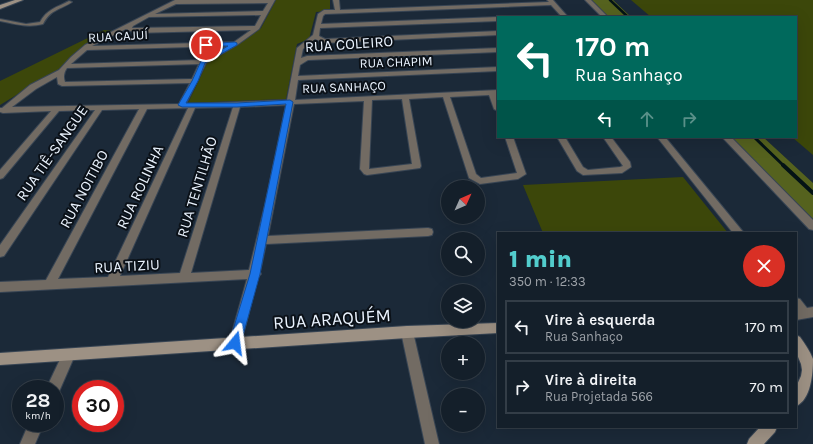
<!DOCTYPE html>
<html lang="pt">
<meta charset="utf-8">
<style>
body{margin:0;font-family:Karla,sans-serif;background:#1d2732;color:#f1f3f6;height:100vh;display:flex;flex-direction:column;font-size:15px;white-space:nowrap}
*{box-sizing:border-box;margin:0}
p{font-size:13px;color:#9da2a8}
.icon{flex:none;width:22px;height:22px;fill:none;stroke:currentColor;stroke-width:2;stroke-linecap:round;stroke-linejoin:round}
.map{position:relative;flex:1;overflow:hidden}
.details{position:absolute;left:497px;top:232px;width:300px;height:196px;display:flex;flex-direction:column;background:#141f2a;border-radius:0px;box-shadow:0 4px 16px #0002,0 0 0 1px #333d47}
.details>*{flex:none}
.top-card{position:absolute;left:497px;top:16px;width:300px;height:122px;border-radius:0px;box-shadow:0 4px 16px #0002,0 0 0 1px #333d47;background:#00695c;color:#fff;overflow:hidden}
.needle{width:26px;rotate:45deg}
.fabs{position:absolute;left:441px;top:180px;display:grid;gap:8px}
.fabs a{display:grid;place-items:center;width:44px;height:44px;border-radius:50%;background:#141f2a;box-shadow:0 4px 16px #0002,0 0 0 1px #333d47;font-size:20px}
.speed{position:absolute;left:12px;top:380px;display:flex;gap:8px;font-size:20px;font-weight:700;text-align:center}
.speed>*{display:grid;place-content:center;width:52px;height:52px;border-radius:50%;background:#141f2a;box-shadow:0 4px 16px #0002,0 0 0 1px #333d47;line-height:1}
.speed small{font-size:10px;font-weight:400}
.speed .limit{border:6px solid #d22;background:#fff;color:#111}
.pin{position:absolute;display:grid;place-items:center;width:34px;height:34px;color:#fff;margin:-17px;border:2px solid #fff;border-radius:50%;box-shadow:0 1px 4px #0007}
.me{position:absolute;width:44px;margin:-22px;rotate:16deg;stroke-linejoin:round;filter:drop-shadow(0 0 3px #0008)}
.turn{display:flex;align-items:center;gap:14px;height:84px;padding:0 12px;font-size:18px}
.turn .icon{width:52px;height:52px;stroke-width:2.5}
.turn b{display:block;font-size:28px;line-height:34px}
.lanes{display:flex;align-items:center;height:38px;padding:0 12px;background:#0003;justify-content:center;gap:20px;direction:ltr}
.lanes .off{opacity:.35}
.round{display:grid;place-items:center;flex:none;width:42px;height:42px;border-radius:21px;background:#1d2732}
.headline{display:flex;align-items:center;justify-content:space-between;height:68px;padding:0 12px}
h1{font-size:24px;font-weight:800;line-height:30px;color:#52cdcd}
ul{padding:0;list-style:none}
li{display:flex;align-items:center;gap:12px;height:54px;margin:0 8px 6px;padding:0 4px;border:2px solid #333d47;border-radius:0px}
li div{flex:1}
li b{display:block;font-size:15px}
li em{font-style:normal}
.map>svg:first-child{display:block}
.green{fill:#3c470a}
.forest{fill:#55621e}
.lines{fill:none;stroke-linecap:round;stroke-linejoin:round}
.stream-far2{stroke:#041315;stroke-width:2.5}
.stream-far1{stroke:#041315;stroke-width:3}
.stream{stroke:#041315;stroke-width:4}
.lane-casing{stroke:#384554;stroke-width:2}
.street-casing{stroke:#384554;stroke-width:2}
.secondary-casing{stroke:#384554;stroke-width:2}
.lane{fill:#726b63;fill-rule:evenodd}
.street{fill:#726b63;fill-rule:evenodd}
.secondary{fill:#9d9184;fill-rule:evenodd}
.route{fill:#1a73e8;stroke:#114b97}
.labels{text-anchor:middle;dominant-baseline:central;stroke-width:4;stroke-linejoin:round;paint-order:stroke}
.far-street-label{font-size:13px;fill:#eaf3fe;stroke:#0b1118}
.street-label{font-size:15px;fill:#eaf3fe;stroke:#0b1118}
.near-street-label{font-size:18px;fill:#eaf3fe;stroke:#0b1118}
</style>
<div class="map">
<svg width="813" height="444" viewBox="0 0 813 444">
<rect width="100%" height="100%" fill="#1b2938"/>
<!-- green -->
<path class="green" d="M276,0H330V11L316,12L309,39L297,44L286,99L188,103L207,63L243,41L261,28Z
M631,0H813V155L792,137H796V17H651Z
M104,30L114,31L81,49L64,66L0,105V81Z
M683,177L728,233H543L523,185Z"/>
<!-- forest -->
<path class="forest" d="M590,0H613L631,17H608Z
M730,137H763L813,183V219Z"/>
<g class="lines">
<!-- stream-far2 -->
<path class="stream-far2" d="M610,0L628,17"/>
<!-- stream-far1 -->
<path class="stream-far1" d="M754,137L784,166"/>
<!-- stream -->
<path class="stream" d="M783,165L813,193"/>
<defs>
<path id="lane" d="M69,1L72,2C60,10 51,9 43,24C28,28 15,24 0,21V19L26,24L40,22C46,10 57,7 69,1Z"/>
<path id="street" d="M175,0H275L259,29L237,45L206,63L186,104L287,100L297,48L313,35L318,14L324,10H335L333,0H339L340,10L549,2L547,0H553L568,17H562L551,5L325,14L323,16L321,24L498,17V21L320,28L319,36L325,39L498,31V35L325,43L315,39L303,49L301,58L307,56L498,48V52L308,60L300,65L298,76L498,67V71L298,80L295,100L498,90V94H496L498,99V111L494,109L489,95L450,97L476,174L481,178L517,173L505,137H513L526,174L518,179L480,184L469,178L443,97L409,99L421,166L420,168L367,175L364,174L360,169L364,101L294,104L268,236L428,228L432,229L433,232L432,235L428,236L266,244L260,272L261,274L258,277L241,343L239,347L235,349L231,347L229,343L247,279L0,292V282L46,280L139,109L102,110L4,256L0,257V245L95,110L59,111L3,178L0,179V170L51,111L3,113L0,112V108H2L30,85L59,70L71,57L85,45ZM268,3L263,11L155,14L176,4ZM261,15L255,26L132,28L133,26L149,17ZM126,29L135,33L251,30L234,42L92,46ZM227,46L202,60L71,64L87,50ZM199,64L192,79L65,82C63,77 64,72 67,68ZM57,77L58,84L62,86L190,83L179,104L12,107L36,89ZM402,99L412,164L369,169L372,100ZM286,105L265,205L249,270L191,273L240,107ZM233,107L180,273L120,276L195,108ZM188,108L108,277L58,279L147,109Z
M585,0H591L608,17H602Z
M557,137H565L583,167L588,170L620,167L623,166L603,137H611L630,162L631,167L622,173L583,175L577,171Z
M657,137H665L744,233H733Z
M722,137H731L813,220V230L809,229Z
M796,298L800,299L807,308L813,307V317L796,320Z
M407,326L411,328L413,332L439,444H425L401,332L403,328Z
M69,349L74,351L75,355L58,394L55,395V389H46L64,351Z
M29,423H44L35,444H20Z"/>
<path id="secondary" d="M15,0H23L0,9V5Z
M498,323V333L407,338L0,365V353L407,326Z
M796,335L800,337C805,344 810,351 813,359C813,373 811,400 796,406V387L801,376L802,370L801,364L796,352Z
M760,427H777L775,432L764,444H747L749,439Z"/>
</defs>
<!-- lane casing -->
<use href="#lane" class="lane-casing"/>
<!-- street casing -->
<use href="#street" class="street-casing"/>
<!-- secondary casing -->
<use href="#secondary" class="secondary-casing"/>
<!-- lane -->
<use href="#lane" class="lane"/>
<!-- street -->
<use href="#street" class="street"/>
<!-- secondary -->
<use href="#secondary" class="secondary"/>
</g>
<!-- route -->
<path class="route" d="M235,42L237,43V45L205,63L198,81L186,103H237L290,100L293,102L260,274L241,343L239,347L235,349L231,347L229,343L250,274L286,104L237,107H182L178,105L192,81L201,61L228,46H206L203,45L204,44Z"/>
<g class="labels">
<!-- far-street labels -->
<g class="far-street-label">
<text transform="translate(118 36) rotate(-3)">RUA CAJUÍ</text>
<text transform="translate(396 62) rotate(-2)">RUA CHAPIM</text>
<text transform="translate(344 87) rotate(-2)">RUA SANHAÇO</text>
</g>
<!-- street labels -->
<g class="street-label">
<text transform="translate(349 44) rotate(-4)">RUA COLEIRO</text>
<text transform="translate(52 153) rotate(-55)">RUA TIÊ-SANGUE</text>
<text transform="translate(140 187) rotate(-65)">RUA ROLINHA</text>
<text transform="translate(197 187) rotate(-73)">RUA TENTILHÃO</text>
<text transform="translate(84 189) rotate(-62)">RUA NOITIBO</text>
<text transform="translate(127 266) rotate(-3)">RUA TIZIU</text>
</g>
<!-- near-street labels -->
<g class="near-street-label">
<text transform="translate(332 319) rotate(-4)">RUA ARAQUÉM</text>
</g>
</g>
</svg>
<div class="fabs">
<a><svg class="needle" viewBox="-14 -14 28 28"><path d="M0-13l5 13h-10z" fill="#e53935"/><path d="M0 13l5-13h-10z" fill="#9da2a8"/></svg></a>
<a><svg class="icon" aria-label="search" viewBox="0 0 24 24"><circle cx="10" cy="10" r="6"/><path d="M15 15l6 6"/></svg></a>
<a><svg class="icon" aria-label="layers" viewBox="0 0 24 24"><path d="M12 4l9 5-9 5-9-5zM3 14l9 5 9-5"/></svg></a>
<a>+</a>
<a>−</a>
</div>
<div class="speed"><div>28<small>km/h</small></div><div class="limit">30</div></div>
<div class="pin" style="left:206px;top:45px;background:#d93025"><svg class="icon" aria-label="arrive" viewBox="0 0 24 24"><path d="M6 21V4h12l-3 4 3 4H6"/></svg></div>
<svg class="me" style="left:235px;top:343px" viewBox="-20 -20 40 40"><path d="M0-17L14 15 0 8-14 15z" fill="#1a73e8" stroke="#fff" stroke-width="4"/></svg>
<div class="top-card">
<div class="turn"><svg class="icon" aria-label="left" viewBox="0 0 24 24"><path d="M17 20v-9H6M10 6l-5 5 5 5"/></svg><div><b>170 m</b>Rua Sanhaço</div></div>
<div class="lanes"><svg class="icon" aria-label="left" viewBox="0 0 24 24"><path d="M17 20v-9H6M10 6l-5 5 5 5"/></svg><svg class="icon off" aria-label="ahead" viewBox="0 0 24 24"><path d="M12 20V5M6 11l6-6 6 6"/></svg><svg class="icon off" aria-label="right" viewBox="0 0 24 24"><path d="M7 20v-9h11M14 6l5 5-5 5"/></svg></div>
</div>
<section class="details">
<div class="headline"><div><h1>1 min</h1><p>350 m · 12:33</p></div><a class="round" style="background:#d93025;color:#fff"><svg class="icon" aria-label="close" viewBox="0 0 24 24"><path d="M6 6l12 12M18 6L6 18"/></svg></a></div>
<ul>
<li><svg class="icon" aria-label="left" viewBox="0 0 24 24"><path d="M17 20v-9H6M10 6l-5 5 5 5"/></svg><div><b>Vire à esquerda</b><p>Rua Sanhaço</p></div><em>170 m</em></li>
<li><svg class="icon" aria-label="right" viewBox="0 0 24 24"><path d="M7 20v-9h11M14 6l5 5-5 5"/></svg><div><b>Vire à direita</b><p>Rua Projetada 566</p></div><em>70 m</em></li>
</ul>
</section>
</div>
